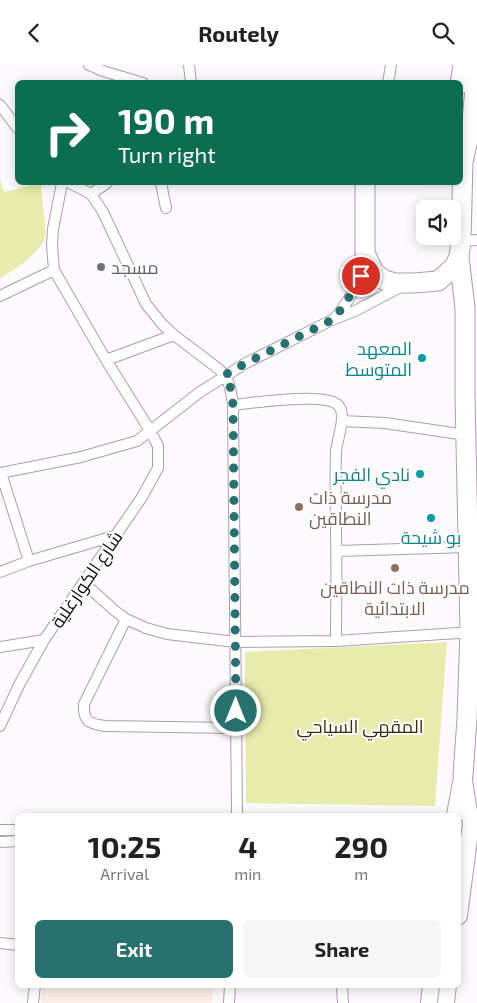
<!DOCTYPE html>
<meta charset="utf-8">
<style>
body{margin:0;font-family:"Exo 2",Cairo,sans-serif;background:#f6f6f6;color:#222;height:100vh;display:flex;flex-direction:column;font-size:19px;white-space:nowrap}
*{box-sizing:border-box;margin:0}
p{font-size:16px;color:#767676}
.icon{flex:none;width:28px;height:28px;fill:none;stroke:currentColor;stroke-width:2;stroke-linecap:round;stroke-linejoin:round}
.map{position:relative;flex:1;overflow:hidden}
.details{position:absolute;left:15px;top:748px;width:446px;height:175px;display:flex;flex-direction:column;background:#fff;border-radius:8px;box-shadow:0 2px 12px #0003}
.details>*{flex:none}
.banner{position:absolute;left:15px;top:15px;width:448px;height:105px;border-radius:8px;box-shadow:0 2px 12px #0003;background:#0b6e4f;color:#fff;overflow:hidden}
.tools{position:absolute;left:416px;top:135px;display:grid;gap:10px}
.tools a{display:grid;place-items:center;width:45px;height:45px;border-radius:8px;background:#fff;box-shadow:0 2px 12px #0003;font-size:25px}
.pin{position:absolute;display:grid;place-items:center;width:42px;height:42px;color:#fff;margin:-21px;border:2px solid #fff;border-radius:50%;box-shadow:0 1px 5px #0007}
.me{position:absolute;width:55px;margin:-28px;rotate:0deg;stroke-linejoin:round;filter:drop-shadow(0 0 4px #0008)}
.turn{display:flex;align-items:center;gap:18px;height:105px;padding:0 20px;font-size:22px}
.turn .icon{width:65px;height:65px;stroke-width:2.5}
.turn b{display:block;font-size:35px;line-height:42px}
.eta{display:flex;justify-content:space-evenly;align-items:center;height:85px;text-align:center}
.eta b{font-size:30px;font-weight:700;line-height:35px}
.cta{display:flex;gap:10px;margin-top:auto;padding:10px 20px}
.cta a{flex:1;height:58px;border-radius:8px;background:#27716e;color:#fff;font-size:20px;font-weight:700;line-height:58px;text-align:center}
.cta a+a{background:#f6f6f6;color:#222}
header{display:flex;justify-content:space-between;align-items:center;height:65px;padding:0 20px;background:#fff;font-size:22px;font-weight:700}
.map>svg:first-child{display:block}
.education{fill:#fceee7}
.green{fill:#e7ecad}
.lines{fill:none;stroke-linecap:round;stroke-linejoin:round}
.street-casing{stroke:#ac9dae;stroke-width:12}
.primary-casing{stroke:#ac9dae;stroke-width:18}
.highway-casing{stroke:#ac9dae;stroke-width:21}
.street{stroke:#fff;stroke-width:10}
.primary{stroke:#fff;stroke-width:16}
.highway{stroke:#fff;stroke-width:19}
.route{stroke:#27716e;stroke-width:9;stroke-dasharray:0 16.2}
.worship-dot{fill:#6b7280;stroke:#fff;stroke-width:2}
.culture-dot{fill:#0f9aa8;stroke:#fff;stroke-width:2}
.education-dot{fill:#8d6e63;stroke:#fff;stroke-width:2}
.labels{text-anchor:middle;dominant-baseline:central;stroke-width:4;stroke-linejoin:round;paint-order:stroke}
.worship-label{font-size:18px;fill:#5b616d;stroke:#fff;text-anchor:start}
.culture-label{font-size:18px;fill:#0d838f;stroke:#fff;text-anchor:end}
.education-label{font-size:18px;fill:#785e54;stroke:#fff;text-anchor:start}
.street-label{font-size:18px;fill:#0f0a10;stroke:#fff}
.park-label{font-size:18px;fill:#303209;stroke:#fff}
</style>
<header><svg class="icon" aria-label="back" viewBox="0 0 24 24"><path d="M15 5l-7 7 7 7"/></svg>Routely<svg class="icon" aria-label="search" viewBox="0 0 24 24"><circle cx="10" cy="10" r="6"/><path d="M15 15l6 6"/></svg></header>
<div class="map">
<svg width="477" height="938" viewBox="0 0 477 938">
<rect width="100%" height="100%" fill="#fdfafe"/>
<!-- education -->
<path class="education" d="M42,920H213L212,938H41Z"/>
<!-- green -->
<path class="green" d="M0,114L4,127L41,118C41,129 47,164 45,172C40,188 14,206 0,213Z
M447,577L435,741L246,738L245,587Z"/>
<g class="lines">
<defs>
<path id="street" d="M89,0L103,6L143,18
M189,0L191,18
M388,18L391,0
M0,40L18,64
M70,118L91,129L103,147L146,239L162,259L174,270L220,305C230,315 231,326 233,340L237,750
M161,118L166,143
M91,129L107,118
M461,176L477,175
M0,231L54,205
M335,253C350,235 361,216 364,193
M106,295L174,270
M233,340C252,338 325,327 338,340C348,350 336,376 336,388C335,415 336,442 336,469C337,504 336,540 336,576
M342,356L385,358L466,370
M0,408L81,392L137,376L200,327L246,298L332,255L357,245L402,221
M1,408L29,496
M337,486L468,482
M0,507L29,496L114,471
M84,518L114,545L126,554L146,563L167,569L236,577L336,576L473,567
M126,554L84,639C83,656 89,659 105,661L235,663
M0,582L44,575
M0,661L19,620L44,575L142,432L158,403V381L151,367L106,295L54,205L52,180L53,164L62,118
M0,765H18
M0,777L18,776
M0,878L18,880
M342,920L343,938
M33,938L35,920
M229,938L230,920"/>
<path id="primary" d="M455,750L461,717
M459,851L471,759L463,710
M429,938L431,920
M446,938L448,920"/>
<path id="highway" d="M460,19L463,0
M463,97L472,56L477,1
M365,118V188L374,207L384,215L395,218H414L438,216L454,202L459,192L461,176L463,97L460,84
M459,192L465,243V331L470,567L467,654L463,710"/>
</defs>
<!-- street casing -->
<use href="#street" class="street-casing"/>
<!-- primary casing -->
<use href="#primary" class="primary-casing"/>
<!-- highway casing -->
<use href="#highway" class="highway-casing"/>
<!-- street -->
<use href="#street" class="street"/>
<!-- primary -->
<use href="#primary" class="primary"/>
<!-- highway -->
<use href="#highway" class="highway"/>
</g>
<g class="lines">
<!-- route -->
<path class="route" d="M236,646L233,340L231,324L225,310L246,298L332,255L344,241L361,211"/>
</g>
<!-- markers -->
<circle class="worship-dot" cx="101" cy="202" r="5"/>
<g class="culture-dot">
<circle cx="422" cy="293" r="5"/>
<circle cx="420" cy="409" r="5"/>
<circle cx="431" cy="453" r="5"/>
</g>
<g class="education-dot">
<circle cx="299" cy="442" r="5"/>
<circle cx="395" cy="503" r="5"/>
</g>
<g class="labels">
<!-- worship labels -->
<g class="worship-label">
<text x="111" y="202">مسجد</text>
</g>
<!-- culture labels -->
<g class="culture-label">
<text x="412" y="283">المعهد<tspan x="412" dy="21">المتوسط</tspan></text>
<text x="410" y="409">نادي الفجر</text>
<text x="431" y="472" text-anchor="middle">بو شيحة</text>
</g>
<!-- education labels -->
<g class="education-label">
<text x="309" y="432">مدرسة ذات<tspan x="309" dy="21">النطاقين</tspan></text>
<text x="395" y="522" text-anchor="middle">مدرسة ذات النطاقين<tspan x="395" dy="21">الابتدائية</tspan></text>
</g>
<!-- street labels -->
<g class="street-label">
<text transform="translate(86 514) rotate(-56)">شارع الكوارغلية</text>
</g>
<!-- park labels -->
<g class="park-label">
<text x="360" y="661">المقهي السياحي</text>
</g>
</g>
</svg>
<div class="tools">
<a><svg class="icon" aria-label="sound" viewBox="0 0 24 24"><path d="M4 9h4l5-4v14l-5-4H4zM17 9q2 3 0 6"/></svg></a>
</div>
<div class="pin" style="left:361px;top:211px;background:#d93025"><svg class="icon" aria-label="arrive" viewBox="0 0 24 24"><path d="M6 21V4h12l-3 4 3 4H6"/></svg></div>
<svg class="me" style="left:236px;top:646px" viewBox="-20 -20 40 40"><circle r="17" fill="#27716e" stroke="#fff" stroke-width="3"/><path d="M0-11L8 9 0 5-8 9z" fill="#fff"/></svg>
<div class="banner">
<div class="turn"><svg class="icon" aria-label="right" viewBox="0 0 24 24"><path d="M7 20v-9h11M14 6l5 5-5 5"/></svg><div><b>190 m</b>Turn right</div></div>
</div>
<section class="details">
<div class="eta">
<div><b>10:25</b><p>Arrival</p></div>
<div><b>4</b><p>min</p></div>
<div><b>290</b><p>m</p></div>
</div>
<div class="cta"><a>Exit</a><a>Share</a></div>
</section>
</div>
